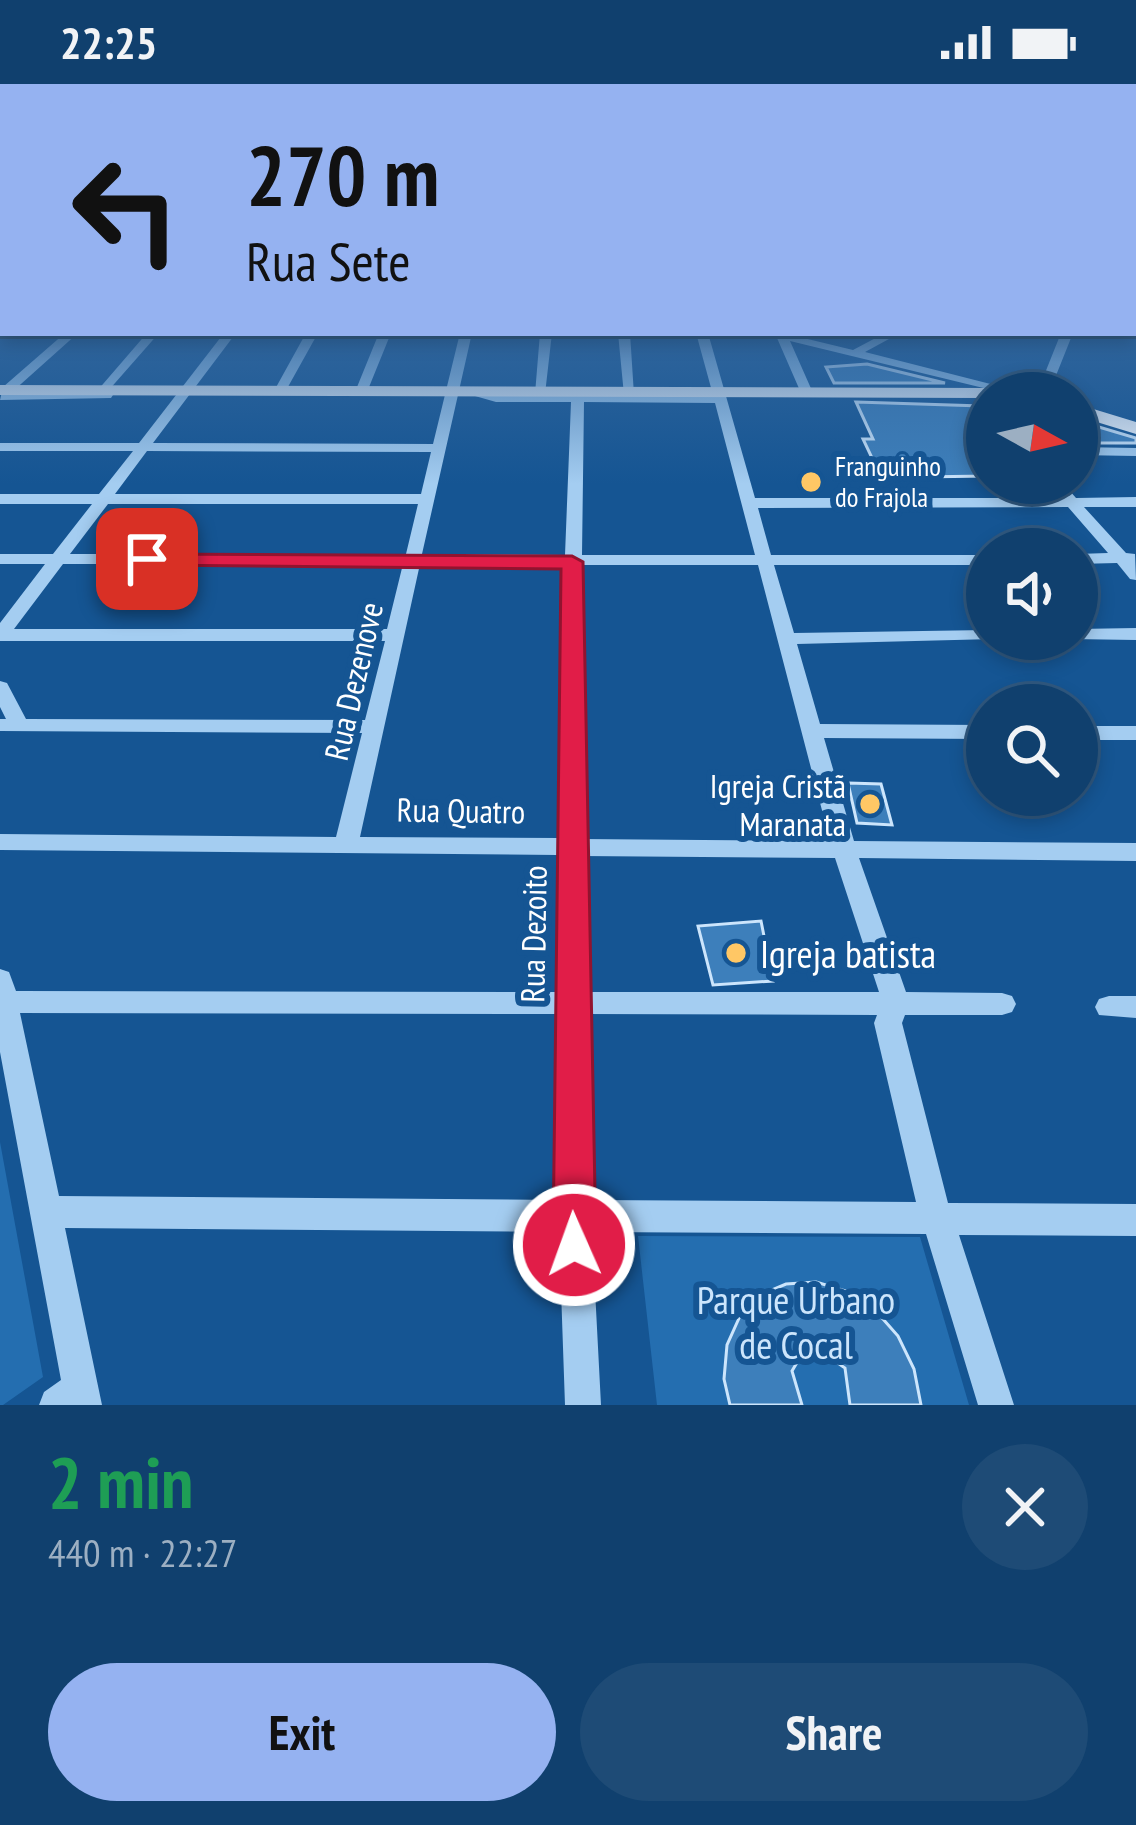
<!DOCTYPE html>
<meta charset="utf-8">
<style>
body{margin:0;font-family:"PT Sans Narrow",sans-serif;background:#1e4b76;color:#f1f3f6;height:100vh;display:flex;flex-direction:column;font-size:45px;white-space:nowrap}
*{box-sizing:border-box;margin:0}
p{font-size:39px;color:#9cafc2}
.icon{flex:none;width:66px;height:66px;fill:none;stroke:currentColor;stroke-width:2;stroke-linecap:round;stroke-linejoin:round}
.map{position:relative;height:1321px;overflow:hidden}
.drawer{display:flex;flex-direction:column;background:#10406e;flex:1}
.drawer>*{flex:none}
.top-card{position:absolute;left:0px;top:0px;width:1137px;height:252px;box-shadow:0 6px 18px #0003,0 0 0 3px #305981;background:#95b2f1;color:#111;overflow:hidden}
.needle{width:78px;rotate:98deg}
.fabs{position:absolute;left:966px;top:288px;display:grid;gap:24px}
.fabs a{display:grid;place-items:center;width:132px;height:132px;border-radius:50%;background:#10406e;box-shadow:0 6px 18px #0003,0 0 0 3px #305981;font-size:60px}
.pin{position:absolute;display:grid;place-items:center;width:102px;height:102px;color:#fff;margin:-51px;border-radius:24px;box-shadow:0 6px 18px #0006}
.me{position:absolute;width:132px;margin:-66px;rotate:358deg;stroke-linejoin:round;filter:drop-shadow(0 0 9px #0008)}
.turn{display:flex;align-items:center;gap:42px;height:252px;padding:0 48px;font-size:54px}
.turn .icon{width:156px;height:156px;stroke-width:2.5}
.turn b{display:block;font-size:84px;line-height:102px}
.round{display:grid;place-items:center;flex:none;width:126px;height:126px;border-radius:63px;background:#1e4b76}
.headline{display:flex;align-items:center;justify-content:space-between;height:204px;padding:0 48px}
h1{font-size:72px;font-weight:700;line-height:90px;color:#1e9e55}
.button{display:flex;gap:24px;margin-top:auto;padding:24px 48px}
.button a{flex:1;height:138px;border-radius:72px;background:#95b2f1;color:#111;font-size:48px;font-weight:700;line-height:138px;text-align:center}
.button a+a{background:#1e4b76;color:#f1f3f6}
.status{display:flex;justify-content:space-between;align-items:center;height:84px;padding:0 60px;background:#10406e;direction:ltr}
.status svg{height:33px;fill:currentColor}
.map>svg:first-child{display:block}
.green{fill:#246eb0}
.building{fill:#3d7fbb;stroke:#cce5fc;stroke-width:3}
.lines{fill:none;stroke-linecap:round;stroke-linejoin:round}
.minor{fill:#a4cdf1;fill-rule:evenodd}
.major{fill:#eff6ff;fill-rule:evenodd}
.route{fill:#e11d48;stroke:#92132f;stroke-width:3}
.poi-dot{fill:#ffc765;stroke:#155593;stroke-width:4.5}
.labels{text-anchor:middle;dominant-baseline:central;stroke-width:12;stroke-linejoin:round;paint-order:stroke}
.far-poi-label{font-size:27px;fill:#fff;stroke:#155593;text-anchor:start}
.street-label{font-size:33px;fill:#fff;stroke:#155593}
.poi-label{font-size:33px;fill:#fff;stroke:#155593;text-anchor:end}
.near-poi-label{font-size:39px;fill:#fff;stroke:#155593;text-anchor:start}
.near-park-label{font-size:39px;fill:#cce5fc;stroke:#155593}
</style>
<div class="status"><b>22:25</b><svg viewBox="0 0 49 12"><path d="M0 12V9h3v3zM5 12V6h3v6zM10 12V3h3v9zM15 12V0h3v12zM26 1h20v11H26zM47 4h2v5h-2z"/></svg></div>
<div class="map">
<svg width="1136" height="1321" viewBox="0 0 1136 1321">
<rect width="100%" height="100%" fill="#155593"/>
<!-- green -->
<path class="green" d="M0,1058L43,1293L3,1321H0Z
M638,1152L920,1153L969,1321H657Z"/>
<!-- building -->
<path class="building" d="M867,280L945,299H834L826,283Z
M856,318L982,322L987,329V392L848,394L834,376H873L863,355H873Z
M1082,338L1136,354V359H1077Z
M848,699L881,700L892,741L857,739Z
M761,837L773,897L713,901L698,842Z
M816,1198L846,1207L875,1226L898,1252L914,1285L921,1321H850L845,1284L819,1266L802,1270L792,1287L802,1321H730L724,1295L727,1261L740,1232L760,1211L786,1200Z"/>
<g class="lines">
<!-- minor -->
<path class="minor" d="M1134,216H1136V222H1134Z
M0,240H3V249H0Z
M65,249H78L12,308L97,307L147,249H159L108,307L113,311L111,314L0,316L3,303Z
M224,249H236L153,359L433,360L460,249H472L422,470L565,471L571,318H496L461,308L467,304L496,310H535L540,249H552L545,310L572,311L578,305L584,311H624L618,249H630L634,311H713L696,249H708L755,414H1060L1048,399H1063L1076,414L1136,413V423H1084L1126,469L1135,470L1136,496L1130,495L1117,479L1077,480V470L1108,469L1068,423L758,424L771,471H987V481H774L794,549L987,546V555H994L797,560L820,640L987,641V655L824,654L854,757L1136,759V777L859,774L906,908L1002,909L1012,912L1016,920L1012,928L1002,931H905L902,939L948,1119L1136,1120V1152L959,1151L1014,1321H978L926,1150L592,1148L601,1321H565L559,1148L65,1144L102,1321H39L44,1308L61,1296L0,968V885L9,888L16,907L556,908L558,771L0,766V750L336,753L362,649L0,647V635H6L0,623V597L7,599L26,635L365,636L385,557H0V539L45,480H0V470H53L92,420H0V410H99L133,367H0V359H139ZM584,318L715,319L755,471H582ZM147,367L431,368L421,410H115ZM108,420H418L406,470H70ZM63,480H403L387,545H14ZM420,480L565,481L558,754L360,753ZM582,481H758L830,757L581,755ZM581,772L835,774L879,908H583ZM20,929L556,930L558,1116L59,1112ZM584,930L877,931L874,939L916,1118L590,1116Z
M306,249H318L284,310H276L274,307Z
M379,249H391L367,308L357,311L355,308Z
M763,249H783L853,266L885,249H900L865,268L1026,309H1004L790,257L813,309L807,313L801,309L777,254Z
M1061,249H1073L1049,309H1037Z
M1077,363L1136,364V372L1077,371Z
M1136,544V556L1071,555H1077V545Z
M1077,642H1136V656H1077Z
M1109,912H1136V934L1099,931L1095,923L1099,915Z"/>
<!-- major -->
<path class="major" d="M0,301L987,304L996,309H987V314L0,311Z
M1077,320L1136,338V350L1077,332Z"/>
</g>
<!-- sky -->
<linearGradient id="sky" x2="0" y2="1"><stop stop-color="#0c2f51"/><stop offset="0.54" stop-color="#35689e"/><stop offset="1" stop-color="#35689e" stop-opacity="0"/></linearGradient>
<rect width="1136" height="400" fill="url(#sky)"/>
<!-- route -->
<path class="route" d="M140,470L572,472L583,478L596,1161L589,1176L574,1183L559,1176L553,1161L561,485L147,481L137,475Z"/>
<!-- markers -->
<g class="poi-dot">
<circle cx="811" cy="398" r="12"/>
<circle cx="870" cy="720" r="12"/>
<circle cx="736" cy="869" r="12"/>
</g>
<g class="labels">
<!-- far-poi labels -->
<g class="far-poi-label">
<text x="835" y="382">Franguinho<tspan x="835" dy="31">do Frajola</tspan></text>
</g>
<!-- street labels -->
<g class="street-label">
<text transform="translate(353 597) rotate(-77)">Rua Dezenove</text>
<text transform="translate(461 726) rotate(1)">Rua Quatro</text>
<text transform="translate(533 850) rotate(-89)">Rua Dezoito</text>
</g>
<!-- poi labels -->
<g class="poi-label">
<text x="846" y="701">Igreja Cristã<tspan x="846" dy="38">Maranata</tspan></text>
</g>
<!-- near-poi labels -->
<g class="near-poi-label">
<text x="760" y="869">Igreja batista</text>
</g>
<!-- near-park labels -->
<g class="near-park-label">
<text x="796" y="1215">Parque Urbano<tspan x="796" dy="45">de Cocal</tspan></text>
</g>
</g>
</svg>
<div class="fabs">
<a><svg class="needle" viewBox="-14 -14 28 28"><path d="M0-13l5 13h-10z" fill="#e53935"/><path d="M0 13l5-13h-10z" fill="#9cafc2"/></svg></a>
<a><svg class="icon" aria-label="sound" viewBox="0 0 24 24"><path d="M4 9h4l5-4v14l-5-4H4zM17 9q2 3 0 6"/></svg></a>
<a><svg class="icon" aria-label="search" viewBox="0 0 24 24"><circle cx="10" cy="10" r="6"/><path d="M15 15l6 6"/></svg></a>
</div>
<div class="pin" style="left:147px;top:475px;background:#d93025"><svg class="icon" aria-label="arrive" viewBox="0 0 24 24"><path d="M6 21V4h12l-3 4 3 4H6"/></svg></div>
<svg class="me" style="left:574px;top:1161px" viewBox="-20 -20 40 40"><circle r="17" fill="#e11d48" stroke="#fff" stroke-width="3"/><path d="M0-11L8 9 0 5-8 9z" fill="#fff"/></svg>
<div class="top-card">
<div class="turn"><svg class="icon" aria-label="left" viewBox="0 0 24 24"><path d="M17 20v-9H6M10 6l-5 5 5 5"/></svg><div><b>270 m</b>Rua Sete</div></div>
</div>
</div>
<section class="drawer">
<div class="headline"><div><h1>2 min</h1><p>440 m · 22:27</p></div><a class="round"><svg class="icon" aria-label="close" viewBox="0 0 24 24"><path d="M6 6l12 12M18 6L6 18"/></svg></a></div>
<div class="button"><a>Exit</a><a>Share</a></div>
</section>
